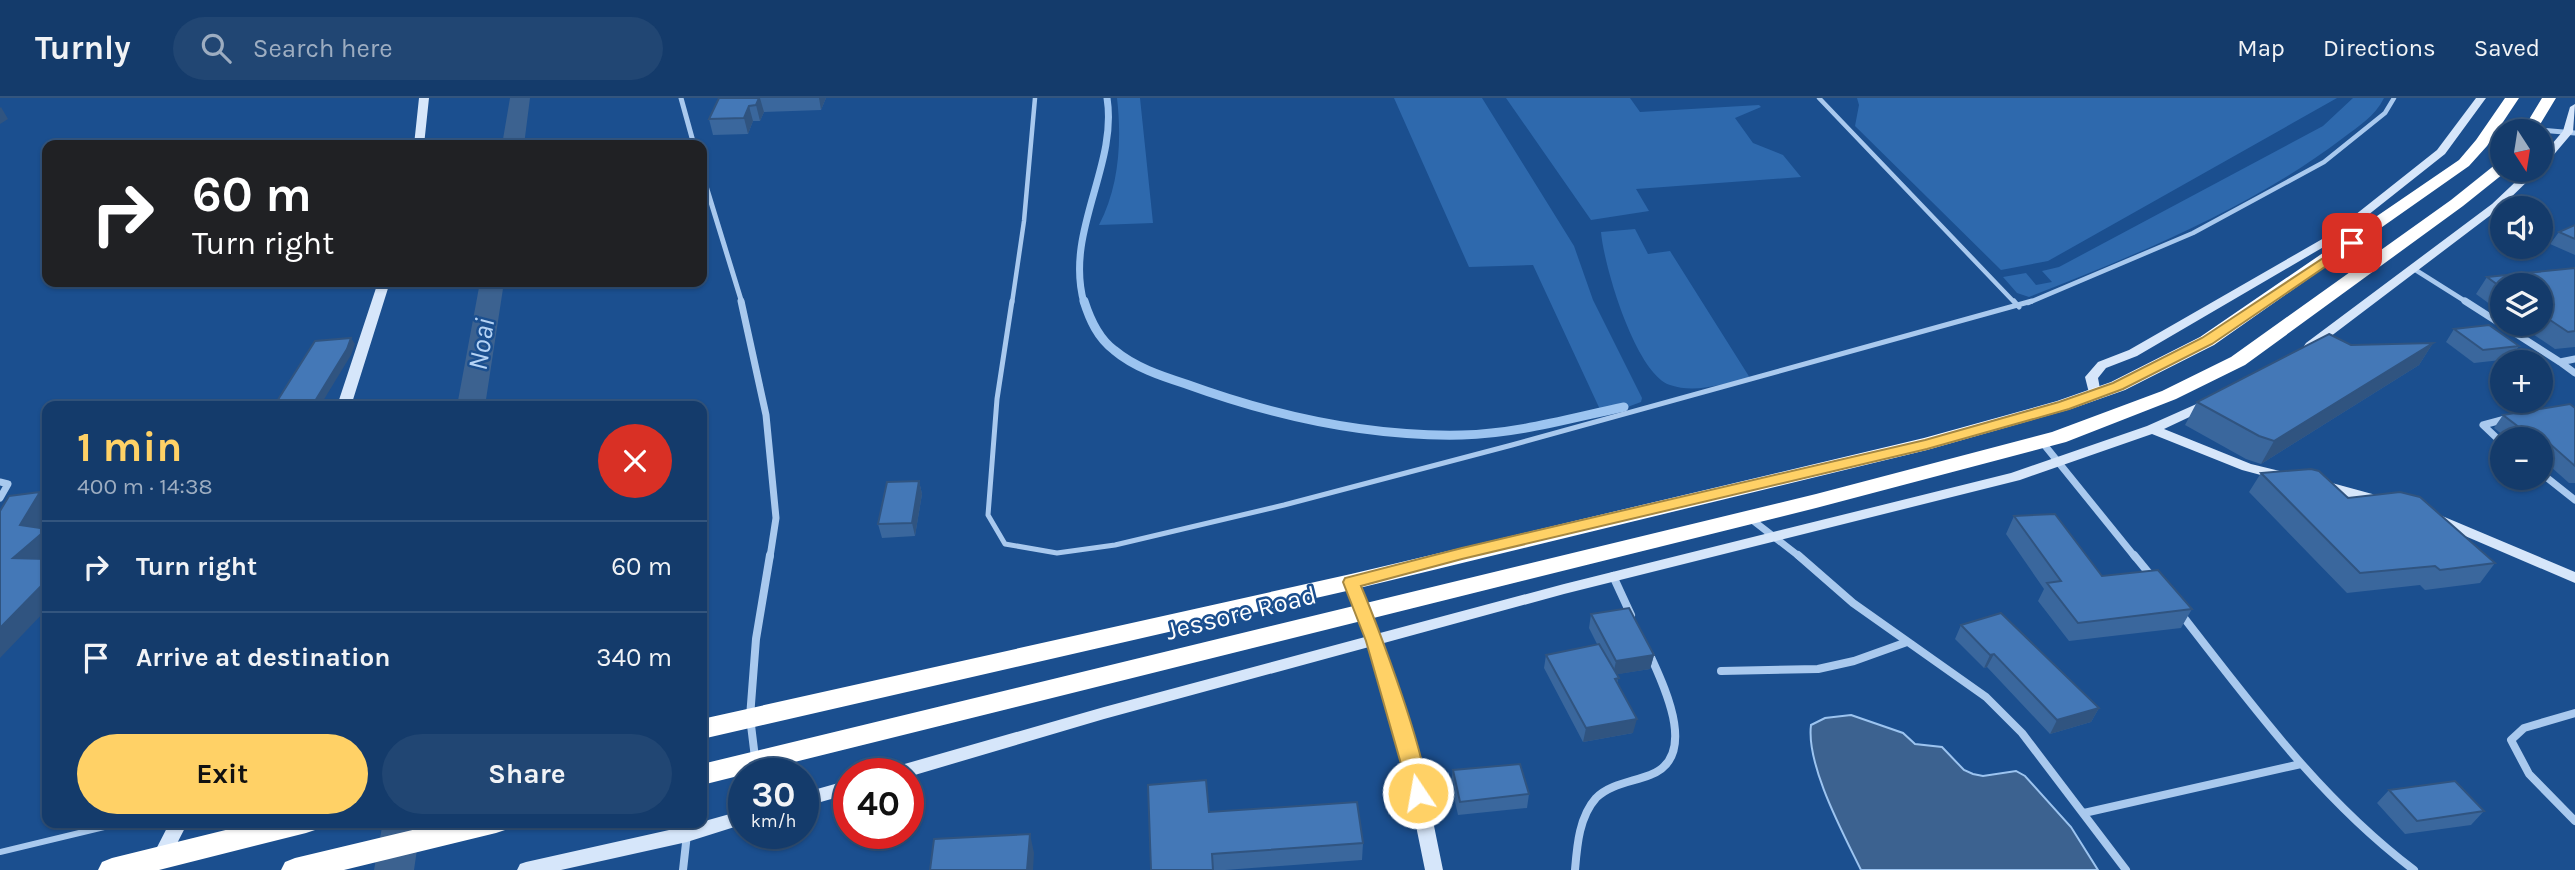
<!DOCTYPE html>
<meta charset="utf-8">
<style>
body{margin:0;font-family:Karla,sans-serif;background:#214673;color:#f1f3f6;height:100vh;display:flex;flex-direction:column;font-size:26px;white-space:nowrap}
*{box-sizing:border-box;margin:0}
p{font-size:23px;color:#9dadc1}
.icon{flex:none;width:38px;height:38px;fill:none;stroke:currentColor;stroke-width:2;stroke-linecap:round;stroke-linejoin:round}
.map{position:relative;flex:1;overflow:hidden}
.details{position:absolute;left:42px;top:303px;width:665px;height:427px;display:flex;flex-direction:column;background:#143b6b;border-radius:14px;box-shadow:0 2px 5px #0004,0 0 0 2px #33557e}
.details>*{flex:none}
.top-card{position:absolute;left:42px;top:42px;width:665px;height:147px;border-radius:14px;box-shadow:0 2px 5px #0004,0 0 0 2px #33557e;background:#202124;color:#fff;overflow:hidden}
.needle{width:46px;rotate:168deg}
.buttons{position:absolute;left:2490px;top:21px;display:grid;gap:14px}
.buttons a{display:grid;place-items:center;width:63px;height:63px;border-radius:50%;background:#143b6b;box-shadow:0 2px 5px #0004,0 0 0 2px #33557e;font-size:35px}
.speed{position:absolute;left:728px;top:660px;display:flex;gap:14px;font-size:35px;font-weight:700;text-align:center}
.speed>*{display:grid;place-content:center;width:91px;height:91px;border-radius:50%;background:#143b6b;box-shadow:0 2px 5px #0004,0 0 0 2px #33557e;line-height:1}
.speed small{font-size:18px;font-weight:400}
.speed .limit{border:10px solid #d22;background:#fff;color:#111}
.pin{position:absolute;display:grid;place-items:center;width:60px;height:60px;color:#fff;margin:-30px;border-radius:14px;box-shadow:0 4px 10px #0006}
.me{position:absolute;width:77px;margin:-38px;rotate:348deg;stroke-linejoin:round;filter:drop-shadow(0 0 5px #0008)}
.turn{display:flex;align-items:center;gap:24px;height:147px;padding:0 35px;font-size:32px}
.turn .icon{width:91px;height:91px;stroke-width:2.5}
.turn b{display:block;font-size:49px;line-height:60px}
.round{display:grid;place-items:center;flex:none;width:74px;height:74px;border-radius:37px;background:#214673}
.overview{display:flex;align-items:center;justify-content:space-between;height:119px;padding:0 35px}
h1{font-size:42px;font-weight:700;line-height:52px;color:#ffd166}
.action{display:flex;gap:14px;margin-top:auto;padding:14px 35px}
.action a{flex:1;height:80px;border-radius:42px;background:#ffd166;color:#111;font-size:28px;font-weight:700;line-height:80px;text-align:center}
.action a+a{background:#214673;color:#f1f3f6}
ul{padding:0;list-style:none}
li{display:flex;align-items:center;gap:21px;height:91px;padding:0 35px;border-top:2px solid #33557e}
li div{flex:1}
li b{display:block;font-size:26px}
li em{font-style:normal}
header{display:flex;align-items:center;gap:42px;box-sizing:border-box;height:98px;padding:0 35px;background:#143b6b;border-bottom:2px solid #33557e}
header strong{font-size:33px}
nav{display:flex;gap:38px;margin-inline-start:auto;font-size:24px}
.search{width:490px;height:63px;background:#214673;display:flex;align-items:center;gap:18px;box-sizing:border-box;padding:0 24px;border-radius:38px;color:#9dadc1;font-size:26px}
.map>svg:first-child{display:block}
.green{fill:#2e69ad}
.water{fill:#3c6290;stroke:#9cc4f0;stroke-width:2}
.lines{fill:none;stroke-linecap:round;stroke-linejoin:round}
.stream-far1{stroke:#9cc4f0;stroke-width:7}
.stream{stroke:#9cc4f0;stroke-width:9}
.canal{fill:#3c6290;fill-rule:evenodd}
.lane-far2{stroke:#a9c9ee;stroke-width:4.5}
.lane-far1{stroke:#a9c9ee;stroke-width:5}
.lane{stroke:#a9c9ee;stroke-width:6}
.street-far2{stroke:#a9c9ee;stroke-width:5}
.street-far1{stroke:#a9c9ee;stroke-width:7}
.street{stroke:#a9c9ee;stroke-width:8}
.secondary{fill:#d6e6fa;fill-rule:evenodd}
.highway{fill:#fff;fill-rule:evenodd}
.wall{fill:#3a679d}
.shaded-wall{fill:#305480}
.building{fill:#4478b7;stroke:#305480;stroke-width:2}
.route{fill:#ffd166;stroke:#a68842;stroke-width:2}
.labels{text-anchor:middle;dominant-baseline:central;stroke-width:5;stroke-linejoin:round;paint-order:stroke}
.street-label{font-size:26px;fill:#fff;stroke:#1b4f8f}
.water-label{font-size:28px;font-style:italic;fill:#b5d3f5;stroke:#1b4f8f}
</style>
<header>
<strong>Turnly</strong>
<div class="search"><svg class="icon" aria-label="search" viewBox="0 0 24 24"><circle cx="10" cy="10" r="6"/><path d="M15 15l6 6"/></svg>Search here</div>
<nav><a>Map</a><a>Directions</a><a>Saved</a></nav>
</header>
<div class="map">
<svg width="2575" height="772" viewBox="0 0 2575 772">
<rect width="100%" height="100%" fill="#1b4f8f"/>
<!-- green -->
<path class="green" d="M1117,0H1140L1153,125L1099,127C1119,89 1122,43 1117,0Z
M1394,0H1482L1574,148L1593,202L1642,300L1641,304L1603,318L1533,167L1469,169Z
M1506,0H1630L1640,14L1759,7L1761,9L1735,20L1753,45L1783,57L1801,79L1636,91L1649,113L1591,122Z
M1857,0H2337L2048,163L2001,172L1855,28L1859,7Z
M2353,0H2384C2375,18 2359,28 2343,40C2251,110 2136,157 2029,199L2017,195L2003,179L2026,175L2036,187L2052,184L2042,173L2059,169L2323,28Z
M1635,131L1648,156L1670,153L1750,280C1725,285 1696,296 1670,287C1636,276 1604,169 1601,134Z"/>
<!-- water -->
<path class="water" d="M1851,617L1903,635L1915,646L1942,649L1964,672L1973,676L1983,678L2016,673L2025,678L2071,729L2098,772H1861C1843,735 1806,667 1811,627L1825,620Z"/>
<g class="lines">
<!-- stream-far1 -->
<path class="stream-far1" d="M1084,205C1064,134 1118,68 1107,0"/>
<!-- stream -->
<path class="stream" d="M1084,203C1090,222 1098,240 1114,252C1134,269 1161,278 1186,286C1274,318 1367,339 1462,337C1517,336 1571,320 1624,309"/>
<!-- canal -->
<path class="canal" d="M510,0H530L524,47H502Z
M480,184H504L485,308H457Z
M383,724H421L414,772H374Z"/>
<!-- lane-far2 -->
<path class="lane-far2" d="M1819,0L2015,205
M1012,205L1024,123L1035,0
M2028,205L2193,135L2324,64L2385,15L2394,0"/>
<!-- lane-far1 -->
<path class="lane-far1" d="M1012,203L997,301L988,417L1005,446L1057,455L1115,447L1284,407L1512,347L2032,203
M2014,203L2019,209"/>
<!-- lane -->
<path class="lane" d="M0,754L125,724"/>
<!-- street-far2 -->
<path class="street-far2" d="M681,0L694,47
M2530,31L2575,35
M702,75L742,205
M2414,171L2468,205"/>
<!-- street-far1 -->
<path class="street-far1" d="M741,203L766,317L776,420L770,459
M2465,203L2560,264
M2575,261L2560,264L2575,275
M2042,344L2135,459
M2502,345L2483,327L2509,320
M2541,375L2575,402
M0,384L8,386L0,400
M1751,421L1800,459"/>
<!-- street -->
<path class="street" d="M1798,457L1853,505L1986,599L2022,635L2126,772
M2134,457L2152,479
M1613,478L1631,517
M2181,516C2253,608 2320,701 2414,772
M1721,573L1818,571L1854,563L1907,544
M2575,615L2524,630L2511,642L2529,676L2575,723
M757,676L750,619L756,541L770,457
M2084,715L2301,666
M683,772L687,736
M1575,772C1577,748 1579,719 1596,700C1610,686 1632,684 1650,677C1699,659 1664,588 1650,557"/>
<!-- secondary -->
<path class="secondary" d="M419,0H429L424,47H414Z
M2476,0H2486L2445,56L2339,140L2137,258L2106,270L2098,280L2101,296L2100,299H2090L2085,279L2098,264L2129,252L2331,136L2437,52Z
M2575,6L2573,34L2545,67L2541,68V59L2563,33L2570,9Z
M2528,72H2539L2500,110L2314,251H2306L2304,248L2306,245L2492,106Z
M378,184H390L351,308H337Z
M2210,300L2215,301L2217,304L2215,307L2164,331L2251,366L2292,376L2294,379L2292,382L2287,384L2242,372L2152,336L2020,382L1564,496L1384,545L1422,669L1443,772H1425L1404,669L1369,549L1104,621L908,679V676H886L888,671L894,669L1104,609L1365,539L1343,484L1346,480H1356L1359,484L1380,535L1564,486L2011,375L2147,328Z
M2321,382L2387,400L2389,403L2382,408L2316,390L2314,387Z
M2435,415L2575,474V485L2430,423L2428,420L2430,417Z
M849,682V696L803,709V695Z
M744,712V726L687,744L561,772H517L520,766L526,764L687,728Z
M170,724H188L167,765L161,767L155,765L152,759Z"/>
<!-- highway -->
<path class="highway" d="M2505,0H2519L2487,48L2469,68L2214,247L2125,292L2071,311L1927,352L1351,492L702,641V621L1351,476L1924,340L2057,303L2111,284L2200,239L2459,62L2476,42Z
M2542,0H2556L2536,33H2522Z
M2502,64V72H2508L2463,108L2245,267L2176,301L2066,344L1816,410L702,687V666L1816,396L2052,334L2162,293L2231,259L2451,102L2496,66Z
M258,724H319L315,732L306,735L159,772H98L102,764L112,760Z
M446,724H509L505,732L496,735L344,772H281L285,764L295,760Z"/>
</g>
<!-- wall -->
<path class="wall" d="M719,0H826L821,12L764,14L760,23H753L748,36L713,37L709,21Z
M2575,127V157L2550,146L2559,134Z
M2575,170V249L2555,251L2518,226H2541V187H2502V215L2476,196L2487,179Z
M2454,231L2519,248L2510,261L2474,265L2446,244Z
M2433,245L2419,267L2261,366L2246,361L2185,327L2197,304L2351,247Z
M2575,310V385H2569L2541,360V341H2508L2494,330L2503,317Z
M2261,375L2348,400L2495,465L2480,485L2425,492L2420,487L2347,495L2249,394Z
M919,383L922,396L915,438L882,440L878,426Z
M2014,418L2102,478L2192,511L2181,530L2069,543L2038,503L2044,491L2006,436Z
M1591,516L1654,557L1650,571L1617,576L1618,586L1633,635L1583,644L1544,570L1546,557L1597,546L1589,530Z
M1961,527L2099,610L2091,624L2050,636L1987,569L1984,570L1955,541Z
M1453,672L1529,696L1527,710L1458,717L1451,686Z
M2389,692L2484,713L2471,727L2405,736L2377,705Z
M1209,714L1363,745L1362,762L1225,772H1151Z"/>
<!-- shaded-wall -->
<path class="shaded-wall" d="M759,0H760L764,14L760,23L756,7Z
M819,0H826L821,12Z
M749,8L753,23L748,36L744,20Z
M1,9L8,21L0,26V10Z
M351,240L355,246L351,257L320,308H312Z
M2433,245L2419,267L2261,366L2274,343Z
M919,383L922,396L915,438L912,425Z
M40,394L47,404V417L32,443L20,427Z
M47,431V457L26,476L13,460Z
M47,482V511L0,560V530Z
M1994,556L1987,569L1984,570L1990,557Z
M1654,557L1650,571L1613,577L1616,563Z
M2099,610L2091,624L2050,636L2057,622Z
M1637,621L1633,635L1583,644L1586,630Z
M1030,736L1034,755L1033,772H1027Z"/>
<!-- building -->
<path class="building" d="M719,0H759L756,7L749,8L744,20L709,21Z
M2575,127V141L2559,134Z
M2575,170V233L2568,234L2541,216V187H2502V190L2487,179Z
M2489,227L2519,248L2483,252L2454,231Z
M2329,236L2351,247L2433,245L2274,343L2259,338L2197,304Z
M351,240L347,251L312,308H274L315,243Z
M2570,306L2575,310V368L2540,337L2532,339L2503,317Z
M2311,371L2319,373L2348,400L2400,394L2420,399L2495,465L2440,472L2435,468L2360,475L2261,375Z
M919,383L912,425L878,426L887,384Z
M40,394L20,427L47,431L13,460L47,461V482L0,530V413L9,398Z
M2055,416L2102,478L2158,472L2192,511L2078,525L2047,485L2061,483L2014,418Z
M1629,510L1654,557L1616,563L1591,516Z
M2001,515L2099,610L2057,622L1994,556L1990,557L1961,527Z
M1599,546L1619,580L1615,581L1637,621L1586,630L1546,557Z
M1520,666L1529,696L1460,704L1453,672Z
M1206,682L1209,714L1357,704L1363,745L1212,756L1213,772H1151L1148,687Z
M2455,683L2484,713L2417,723L2389,692Z
M1030,736L1027,772H930L934,741Z"/>
<!-- route -->
<path class="route" d="M2352,141L2359,145L2357,147L2212,246L2123,291L2069,311L1927,351L1462,461L1361,488C1374,518 1436,679 1425,701L1418,703L1411,701L1366,543L1343,484L1345,480L1462,450L1925,342L2059,304L2113,285L2202,240Z"/>
<g class="labels">
<!-- street labels -->
<g class="street-label">
<text transform="translate(1241 515) rotate(-14)">Jessore Road</text>
</g>
<!-- water labels -->
<g class="water-label">
<text transform="translate(481 246) rotate(-81)">Noai</text>
</g>
</g>
</svg>
<div class="buttons">
<a><svg class="needle" viewBox="-14 -14 28 28"><path d="M0-13l5 13h-10z" fill="#e53935"/><path d="M0 13l5-13h-10z" fill="#9dadc1"/></svg></a>
<a><svg class="icon" aria-label="sound" viewBox="0 0 24 24"><path d="M4 9h4l5-4v14l-5-4H4zM17 9q2 3 0 6"/></svg></a>
<a><svg class="icon" aria-label="layers" viewBox="0 0 24 24"><path d="M12 4l9 5-9 5-9-5zM3 14l9 5 9-5"/></svg></a>
<a>+</a>
<a>−</a>
</div>
<div class="speed"><div>30<small>km/h</small></div><div class="limit">40</div></div>
<div class="pin" style="left:2352px;top:145px;background:#d93025"><svg class="icon" aria-label="arrive" viewBox="0 0 24 24"><path d="M6 21V4h12l-3 4 3 4H6"/></svg></div>
<svg class="me" style="left:1418px;top:695px" viewBox="-20 -20 40 40"><circle r="17" fill="#ffd166" stroke="#fff" stroke-width="3"/><path d="M0-11L8 9 0 5-8 9z" fill="#fff"/></svg>
<div class="top-card">
<div class="turn"><svg class="icon" aria-label="right" viewBox="0 0 24 24"><path d="M7 20v-9h11M14 6l5 5-5 5"/></svg><div><b>60 m</b>Turn right</div></div>
</div>
<section class="details">
<div class="overview"><div><h1>1 min</h1><p>400 m · 14:38</p></div><a class="round" style="background:#d93025;color:#fff"><svg class="icon" aria-label="close" viewBox="0 0 24 24"><path d="M6 6l12 12M18 6L6 18"/></svg></a></div>
<ul>
<li><svg class="icon" aria-label="right" viewBox="0 0 24 24"><path d="M7 20v-9h11M14 6l5 5-5 5"/></svg><div><b>Turn right</b></div><em>60 m</em></li>
<li><svg class="icon" aria-label="arrive" viewBox="0 0 24 24"><path d="M6 21V4h12l-3 4 3 4H6"/></svg><div><b>Arrive at destination</b></div><em>340 m</em></li>
</ul>
<div class="action"><a>Exit</a><a>Share</a></div>
</section>
</div>
